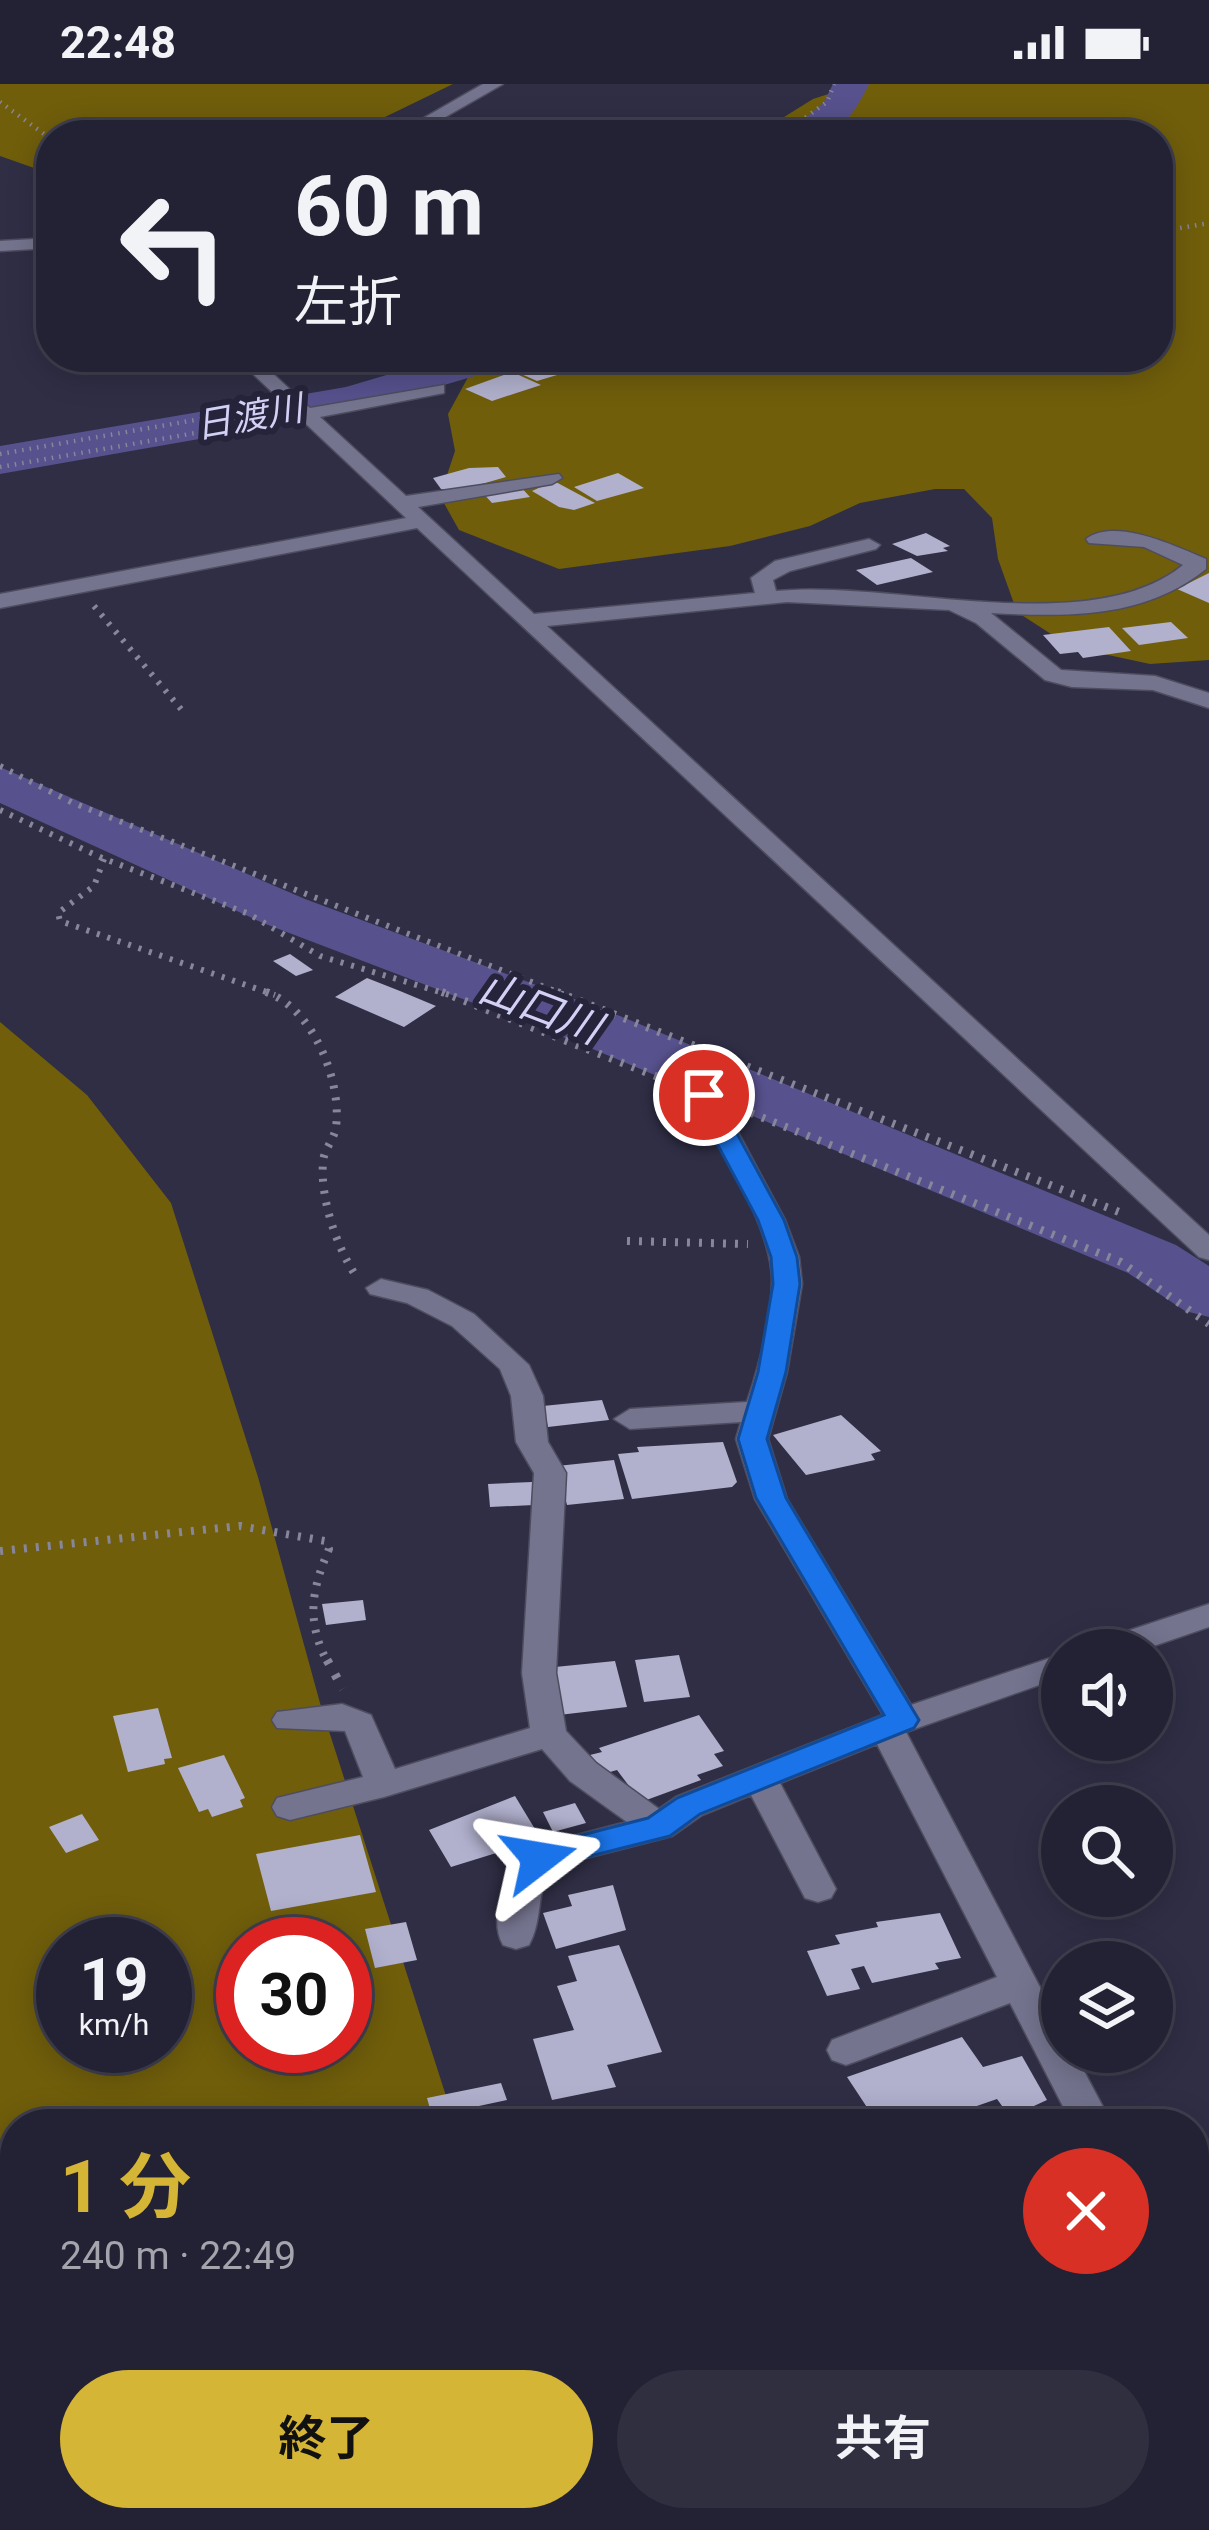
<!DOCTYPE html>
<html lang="ja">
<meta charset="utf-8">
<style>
body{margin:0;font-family:Roboto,"Noto Sans JP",sans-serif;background:#2f2f40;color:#f1f3f6;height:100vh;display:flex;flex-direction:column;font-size:45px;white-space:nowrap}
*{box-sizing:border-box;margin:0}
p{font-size:39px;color:#a3a4ac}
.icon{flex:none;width:66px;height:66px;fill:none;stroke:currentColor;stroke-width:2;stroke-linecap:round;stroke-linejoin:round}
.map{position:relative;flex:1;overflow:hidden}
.panel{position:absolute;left:0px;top:2025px;width:1209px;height:423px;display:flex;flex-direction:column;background:#232234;border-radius:48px 48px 0 0;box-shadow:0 6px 30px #0003,0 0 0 3px #403f4f}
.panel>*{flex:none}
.banner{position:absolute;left:36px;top:36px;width:1137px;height:252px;border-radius:48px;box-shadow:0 6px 30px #0003,0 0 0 3px #403f4f;background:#232234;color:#f1f3f6;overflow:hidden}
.fabs{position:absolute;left:1041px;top:1545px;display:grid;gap:24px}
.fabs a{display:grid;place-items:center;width:132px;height:132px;border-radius:50%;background:#232234;box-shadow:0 6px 30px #0003,0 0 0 3px #403f4f;font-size:60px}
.speed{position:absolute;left:36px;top:1833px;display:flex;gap:24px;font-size:60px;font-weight:700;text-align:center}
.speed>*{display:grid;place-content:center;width:156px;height:156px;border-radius:50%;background:#232234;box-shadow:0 6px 30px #0003,0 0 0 3px #403f4f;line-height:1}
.speed small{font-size:30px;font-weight:400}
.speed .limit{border:18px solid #d22;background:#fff;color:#111}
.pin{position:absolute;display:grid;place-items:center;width:102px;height:102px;color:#fff;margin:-51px;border:6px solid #fff;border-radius:50%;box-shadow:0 3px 12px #0007}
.me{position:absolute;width:132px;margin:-66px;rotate:76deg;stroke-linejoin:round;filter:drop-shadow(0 0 9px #0008)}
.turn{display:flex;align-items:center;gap:42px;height:252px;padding:0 60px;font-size:54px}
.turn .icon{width:156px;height:156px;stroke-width:2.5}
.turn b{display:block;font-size:84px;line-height:102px}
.round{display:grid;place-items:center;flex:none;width:126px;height:126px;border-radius:63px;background:#2f2f40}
.head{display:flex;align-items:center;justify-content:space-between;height:204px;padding:0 60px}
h1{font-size:72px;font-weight:700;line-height:90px;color:#d5b535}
.cta{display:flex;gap:24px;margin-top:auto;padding:24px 60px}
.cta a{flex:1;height:138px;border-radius:72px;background:#d5b535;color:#111;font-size:48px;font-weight:700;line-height:138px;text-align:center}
.cta a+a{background:#2f2f40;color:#f1f3f6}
.status{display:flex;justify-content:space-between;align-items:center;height:84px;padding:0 60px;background:#232234;direction:ltr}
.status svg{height:33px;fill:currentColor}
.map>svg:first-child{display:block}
.forest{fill:#705e0b;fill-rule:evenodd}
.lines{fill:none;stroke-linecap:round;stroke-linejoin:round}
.river{fill:#57518d;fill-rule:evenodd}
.building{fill:#b1b0cd}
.minor-casing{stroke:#4e4d60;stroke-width:3}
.path-far3{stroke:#87869a;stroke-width:4.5;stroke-dasharray:1.5 6;stroke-linecap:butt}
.path-far2{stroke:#87869a;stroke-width:6;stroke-dasharray:3 8;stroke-linecap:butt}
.path-far1{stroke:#87869a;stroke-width:8;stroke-dasharray:3 9;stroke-linecap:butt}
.path{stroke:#87869a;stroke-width:9;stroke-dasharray:4.5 12;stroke-linecap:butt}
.minor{fill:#75748f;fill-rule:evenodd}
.route{fill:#1a73e8;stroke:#114b97;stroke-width:3}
.labels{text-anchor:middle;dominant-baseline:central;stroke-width:12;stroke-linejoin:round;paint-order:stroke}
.far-water-label{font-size:36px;font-style:italic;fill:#d2d1f5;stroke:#26243a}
.water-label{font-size:42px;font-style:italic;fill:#d2d1f5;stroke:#26243a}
</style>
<div class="status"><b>22:48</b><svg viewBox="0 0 49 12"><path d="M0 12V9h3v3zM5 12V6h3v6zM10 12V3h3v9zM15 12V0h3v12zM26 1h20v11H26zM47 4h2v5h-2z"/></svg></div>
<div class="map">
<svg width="1209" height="2446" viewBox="0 0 1209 2446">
<rect width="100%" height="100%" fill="#2f2e45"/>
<!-- forest -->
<path class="forest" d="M0,0H453L348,51H51V90L0,72Z
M859,0H1209V576L1150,580L1071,563L1017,528L998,475L992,434L964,405H935L860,419L810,442L730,462L559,485L459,446L440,412L455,367L448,330L479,273H1158V51H755L813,15Z
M0,938L87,1011L171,1119L258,1393L320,1619L455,2040H15V2433H849L856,2446H0ZM63,1860H165V1962H63ZM243,1860H345V1962H243Z"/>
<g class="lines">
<!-- river -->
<path class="river" d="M833,0H869C847,45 835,51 786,51L824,18Z
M447,273H516L509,282L352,328L0,390V362L346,303Z
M0,683L305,815L620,932L1176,1161L1209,1182V1233L1185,1227L1128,1189L576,958L263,839L0,719Z"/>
</g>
<!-- building -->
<path class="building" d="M532,273L546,280L567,288L537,297L519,289L541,281L521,286L508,279Z
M512,288L541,301L492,317L465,305Z
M498,383L506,393L461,406L441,405L433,394L469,384Z
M618,389L644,404L597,417L574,403Z
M554,397L595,419L574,426L559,423L532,407Z
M520,402L530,413L492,419L482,408Z
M926,449L950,462L943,464L948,467L917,472L892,460Z
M911,474L933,488L877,501L856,486Z
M1209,489V519L1177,505Z
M1171,538L1188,554L1139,561L1122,544Z
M1109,543L1131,567L1083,574L1078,568L1060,570L1043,551Z
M290,870L313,886L296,892L273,877Z
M367,894L400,907L436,922L404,943L335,913Z
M602,1316L609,1336L548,1343L543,1322Z
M841,1331L881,1367L871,1370L875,1376L806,1391L773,1351Z
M723,1358L737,1398L732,1403L632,1415L618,1370L639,1368L637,1363Z
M614,1376L624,1415L567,1421L557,1382Z
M532,1398L534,1421L490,1423L488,1400Z
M363,1516L366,1536L326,1541L322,1520Z
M679,1571L690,1613L644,1618L635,1576Z
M615,1577L627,1623L559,1631L555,1583Z
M158,1624L172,1674L164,1675L165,1680L128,1688L113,1632Z
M699,1631L724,1667L714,1670L723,1682L697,1691L701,1696L641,1718L617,1686L603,1690L590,1671L602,1668L599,1664Z
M224,1671L245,1714L240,1716L243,1723L212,1733L208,1725L199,1728L178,1684Z
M515,1712L541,1755L451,1783L429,1746Z
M575,1719L586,1739L553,1748L543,1728Z
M82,1730L99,1756L66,1769L49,1743Z
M360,1751L376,1808L271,1827L256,1770Z
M613,1801L626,1846L556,1865L543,1829L572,1822L568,1811Z
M940,1829L961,1874L935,1879L939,1885L872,1899L864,1882L851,1885L860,1905L827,1912L807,1867L840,1860L835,1851L878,1843L876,1838Z
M406,1838L417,1876L375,1884L365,1845Z
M619,1861L662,1968L607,1981L616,2003L552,2016L533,1955L574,1946L557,1902L577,1897L568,1872Z
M962,1953L983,1983L1022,1972L1047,2016L1010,2033L997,2015L925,2040H878L847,1993Z
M501,1999L507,2016L432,2032L427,2014Z"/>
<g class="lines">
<defs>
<path id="minor" d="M483,0H503L414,51H394Z
M51,154V164L0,167V157Z
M235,273H255L310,324L444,301V309L320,333L406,412L559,390L562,394L552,400L418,423L534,530L755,509L751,494L775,477L869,455L880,461L876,465L790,487L773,496L776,507C891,495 1090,557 1183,481L1144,463L1089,459L1086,455C1115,433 1175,462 1206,475V485C1144,535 1067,533 991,529L1061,586L1155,592L1209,609V624L1153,606L1072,603L1045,596L976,539L949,526L787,518L547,542L1209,1151V1176L1199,1173L417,444L0,524V510L406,434Z
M704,1003L718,1011L785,1136L799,1173L802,1200L787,1288L768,1355L787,1415L911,1621L1062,1570V1593L906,1648L1062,1945V1968H1074L1112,2040H1072L1010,1919L860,1976L846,1981L832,1976L827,1966L832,1956L997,1893L877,1660L780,1699L836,1805L831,1814L818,1818L805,1814L751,1711L702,1731L672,1752L551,1783C536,1808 543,1836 529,1861L516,1865L503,1861C486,1831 510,1789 526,1764L627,1738L570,1697L542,1665L384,1713L290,1736L277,1732L272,1723L277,1714L363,1693L345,1647L277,1644L272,1636L277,1628L342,1620L371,1631L395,1685L530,1644L522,1589L534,1389L516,1358L511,1312L500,1285L452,1242L407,1219L370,1210L366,1204L381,1195L428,1206L474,1230L529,1281L543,1312L548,1358L566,1389L556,1589L566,1647L596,1679L659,1725L676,1713L883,1631L755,1415L736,1355L741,1338L630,1345L614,1335L630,1325L747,1318C759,1282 771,1237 772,1199C773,1141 717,1062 690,1011Z
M1209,1520V1543L1142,1566H1089L1094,1558Z
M1194,2198L1209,2203V2253L1194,2248Z
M1209,2397V2435L1194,2438L1180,2433H1194V2400Z
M1035,2433H1148L1142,2446H1029Z"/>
</defs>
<!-- minor casing -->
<use href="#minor" class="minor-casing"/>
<!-- path-far3 -->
<path class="path-far3" d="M0,18L51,55
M781,51L827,18L834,0
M1158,148L1209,139
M442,282L471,273
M586,283L620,273
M0,370L264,324
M0,383L276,335"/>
<!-- path-far2 -->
<path class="path-far2" d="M94,522L186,631
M0,682L73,719L565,911
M0,726L102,774L249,830L320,872L450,911
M104,775L94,802L58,829L60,837L275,911"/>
<!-- path-far1 -->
<path class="path-far1" d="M266,908C313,924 342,997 336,1043C334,1056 324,1065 323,1078C320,1115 337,1165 358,1195
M442,908L681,1002
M557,908L1119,1128
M751,1029L1121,1178L1209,1240
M627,1157L748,1160
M0,1467L240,1442L325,1457L329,1465C311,1507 306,1538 328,1579"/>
<!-- path -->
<path class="path" d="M327,1576L343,1605"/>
<!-- minor -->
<use href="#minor" class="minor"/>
</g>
<!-- route -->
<path class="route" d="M704,1003L716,1011L784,1136L797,1173L800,1200L786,1288L767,1355L786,1414L919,1636L914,1644L700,1730L670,1752L539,1785L527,1782L522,1774L527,1765L648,1734L677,1714L884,1631L756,1414L738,1355L758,1288L773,1200L771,1173L758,1136L691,1011Z"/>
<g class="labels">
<!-- far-water labels -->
<g class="far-water-label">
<text transform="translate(249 333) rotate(-10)">日渡川</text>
</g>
<!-- water labels -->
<g class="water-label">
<text transform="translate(540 924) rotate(21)">山口川</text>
</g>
</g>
</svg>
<div class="fabs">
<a><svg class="icon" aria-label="sound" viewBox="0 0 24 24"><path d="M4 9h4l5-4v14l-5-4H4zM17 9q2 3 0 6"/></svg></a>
<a><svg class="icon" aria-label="search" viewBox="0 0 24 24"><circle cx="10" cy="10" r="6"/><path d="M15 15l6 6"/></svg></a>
<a><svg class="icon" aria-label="layers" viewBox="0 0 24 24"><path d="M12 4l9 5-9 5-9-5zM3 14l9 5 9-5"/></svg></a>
</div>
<div class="speed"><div>19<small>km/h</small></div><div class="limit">30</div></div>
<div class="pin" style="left:704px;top:1011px;background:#d93025"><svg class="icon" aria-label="arrive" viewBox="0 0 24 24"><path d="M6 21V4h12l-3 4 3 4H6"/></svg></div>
<svg class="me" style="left:539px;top:1774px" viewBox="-20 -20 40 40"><path d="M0-17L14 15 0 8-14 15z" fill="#1a73e8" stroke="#fff" stroke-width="4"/></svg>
<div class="banner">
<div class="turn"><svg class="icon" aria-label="left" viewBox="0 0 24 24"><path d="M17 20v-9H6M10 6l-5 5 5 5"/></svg><div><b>60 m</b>左折</div></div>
</div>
<section class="panel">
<div class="head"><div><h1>1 分</h1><p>240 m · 22:49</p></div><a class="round" style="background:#d93025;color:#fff"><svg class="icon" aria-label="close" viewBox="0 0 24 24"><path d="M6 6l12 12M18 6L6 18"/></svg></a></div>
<div class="cta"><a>終了</a><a>共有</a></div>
</section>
</div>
